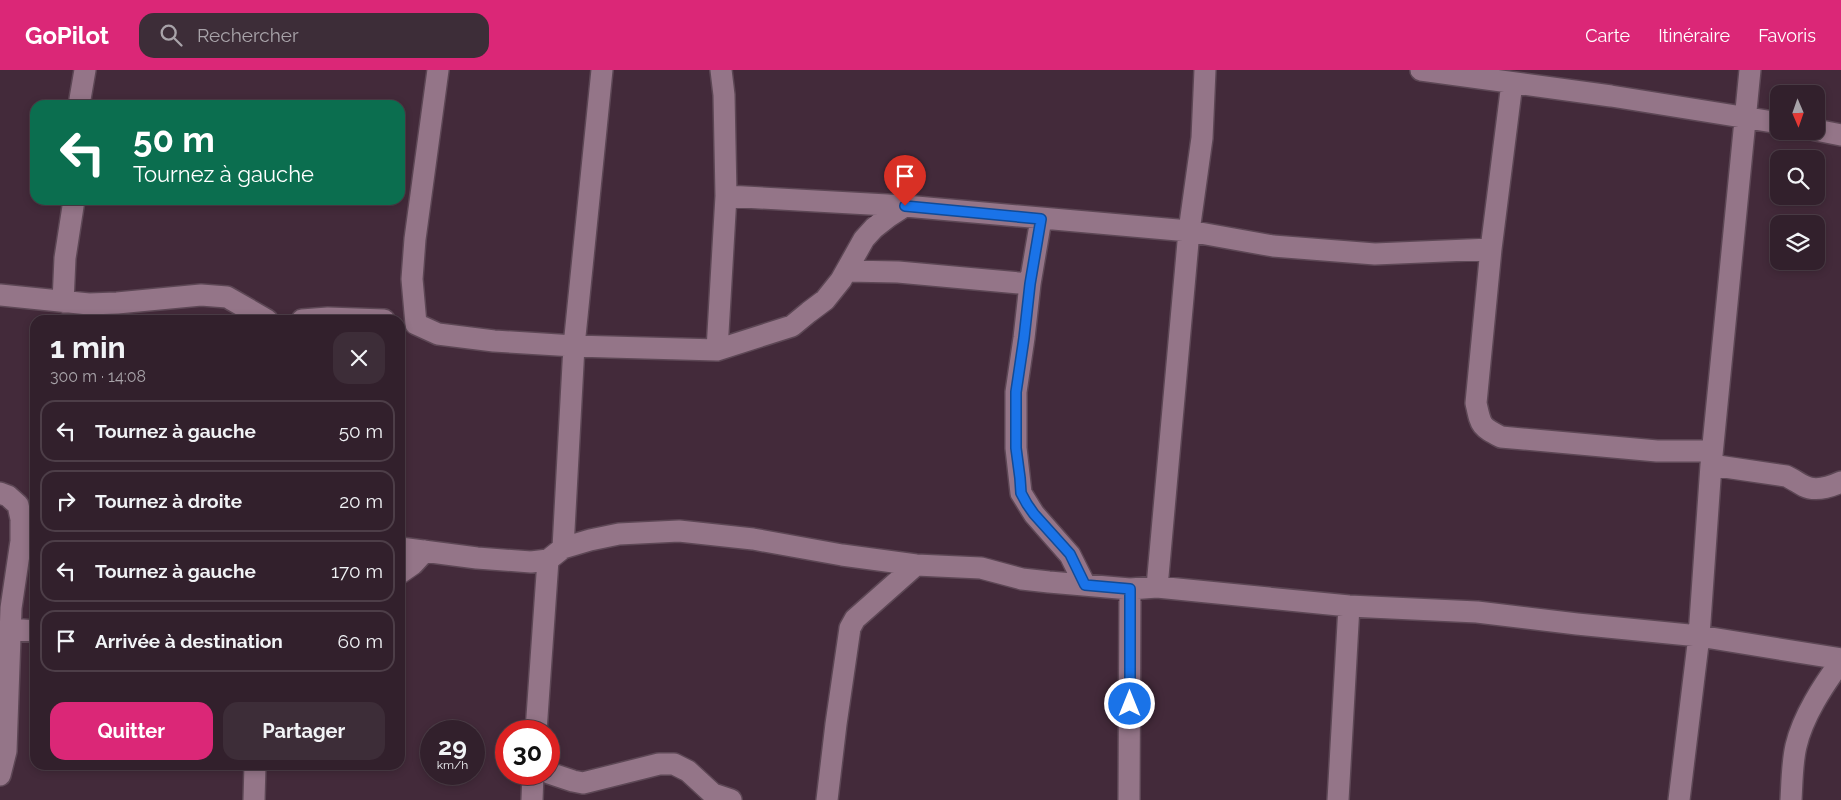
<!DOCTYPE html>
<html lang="fr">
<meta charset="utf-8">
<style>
body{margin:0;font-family:Raleway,sans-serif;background:#3d2d38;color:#f1f3f6;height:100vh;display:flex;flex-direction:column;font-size:19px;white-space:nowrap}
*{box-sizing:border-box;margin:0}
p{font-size:16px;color:#a8a3a9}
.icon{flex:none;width:28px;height:28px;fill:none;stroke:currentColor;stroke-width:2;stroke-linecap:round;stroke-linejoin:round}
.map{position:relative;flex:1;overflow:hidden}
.sheet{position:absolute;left:30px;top:245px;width:375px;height:455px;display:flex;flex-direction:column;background:#32202c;border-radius:15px;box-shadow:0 2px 8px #0003,0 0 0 1px #4d3e48}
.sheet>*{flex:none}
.top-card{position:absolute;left:30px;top:30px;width:375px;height:105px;border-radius:15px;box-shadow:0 2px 8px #0003,0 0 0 1px #4d3e48;background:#0b6e4f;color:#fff;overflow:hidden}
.needle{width:32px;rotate:178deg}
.fabs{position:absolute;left:1770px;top:15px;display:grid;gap:10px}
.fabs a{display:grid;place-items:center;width:55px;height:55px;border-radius:10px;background:#32202c;box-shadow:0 2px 8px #0003,0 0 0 1px #4d3e48;font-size:25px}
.speed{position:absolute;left:420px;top:650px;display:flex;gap:10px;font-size:25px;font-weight:700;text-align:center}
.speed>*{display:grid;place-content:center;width:65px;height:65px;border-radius:50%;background:#32202c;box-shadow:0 2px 8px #0003,0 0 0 1px #4d3e48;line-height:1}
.speed small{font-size:12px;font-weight:400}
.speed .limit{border:8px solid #d22;background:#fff;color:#111}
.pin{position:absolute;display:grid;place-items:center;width:42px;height:42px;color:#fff;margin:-51px -21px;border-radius:50% 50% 50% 0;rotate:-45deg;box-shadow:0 0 5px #0007}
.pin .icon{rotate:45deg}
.me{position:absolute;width:55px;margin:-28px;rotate:0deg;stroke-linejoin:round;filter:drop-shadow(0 0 4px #0008)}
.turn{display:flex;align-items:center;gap:18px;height:105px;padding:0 20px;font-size:22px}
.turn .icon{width:65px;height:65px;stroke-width:2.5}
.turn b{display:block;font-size:35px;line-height:42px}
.round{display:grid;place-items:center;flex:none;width:52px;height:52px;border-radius:15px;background:#3d2d38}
.summary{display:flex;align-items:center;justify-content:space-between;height:85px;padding:0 20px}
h1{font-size:30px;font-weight:700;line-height:38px}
.primary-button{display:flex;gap:10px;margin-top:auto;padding:10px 20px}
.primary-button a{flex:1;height:58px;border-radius:15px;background:#db2777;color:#fff;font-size:20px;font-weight:700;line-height:58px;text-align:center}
.primary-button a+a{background:#3d2d38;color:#f1f3f6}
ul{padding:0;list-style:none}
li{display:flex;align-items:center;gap:15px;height:62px;margin:0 10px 8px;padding:0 10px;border:2px solid #4d3e48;border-radius:15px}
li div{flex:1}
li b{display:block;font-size:19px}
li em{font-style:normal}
header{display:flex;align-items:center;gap:30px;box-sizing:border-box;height:70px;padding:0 25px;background:#db2777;color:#fff}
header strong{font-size:24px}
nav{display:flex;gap:28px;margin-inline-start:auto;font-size:18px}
.search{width:350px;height:45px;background:#3d2d38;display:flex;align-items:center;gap:12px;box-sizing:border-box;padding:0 18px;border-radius:15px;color:#a8a3a9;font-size:19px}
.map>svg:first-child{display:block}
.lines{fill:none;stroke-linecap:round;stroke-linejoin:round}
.minor-casing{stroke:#5d4755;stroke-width:24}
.minor{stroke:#947588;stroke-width:21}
.route-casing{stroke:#114b97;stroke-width:12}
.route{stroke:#1a73e8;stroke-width:9}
</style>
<header>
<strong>GoPilot</strong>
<div class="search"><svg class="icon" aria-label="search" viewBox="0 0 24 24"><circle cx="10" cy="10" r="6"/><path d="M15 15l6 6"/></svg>Rechercher</div>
<nav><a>Carte</a><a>Itinéraire</a><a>Favoris</a></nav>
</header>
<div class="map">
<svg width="1841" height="730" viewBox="0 0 1841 730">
<rect width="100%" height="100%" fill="#432a3a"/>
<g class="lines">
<defs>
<path id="minor" d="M438,0L415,169L412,209L416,254L438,264L494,271L574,276L717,280L792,256L809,242L825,230L841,210L864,169L874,158L888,147L905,136L1189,161L1273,176L1375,184L1491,179
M1421,0L1611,26L1779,53
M1512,13L1491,179L1476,333C1481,356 1480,356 1501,367L1657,381H1712
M79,35L85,0
M1816,60L1841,65
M726,126L905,136
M1041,149L1030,214L1024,268L1016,322V378L1021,423L1034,444L1070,485L1085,515
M847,201L898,202L1030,214
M0,225L89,234L117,233L201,225L227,227L267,250
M63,232L65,188L74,130
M302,250L328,248L384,250
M717,280L726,126L724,25L721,0
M1711,395L1786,406C1793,409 1798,413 1804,416C1816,422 1830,417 1841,412
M0,423L8,426L18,435L21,449V471L11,538L6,681L0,705
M400,478L477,488L531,492L548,490L563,478L590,470L619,464L679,461L753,469L842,485L916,495L981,498L1022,509L1049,512L1130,519L1157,517L1349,536L1477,542L1577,554L1699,566L1841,589
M563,478L574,276L602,0
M400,503L413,494L425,481
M1157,517L1189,161L1202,68L1205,0
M10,559L35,561
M536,661L548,490
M549,703L573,711L583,713L659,694H674L688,701L713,724L731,730
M254,730L255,695
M532,730L533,704
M827,730L836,654L850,558L855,549L916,495
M1129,730L1130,519
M1338,730L1349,536
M1679,730L1699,566L1711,395L1750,0
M1791,730C1792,713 1792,693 1796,676C1803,646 1823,616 1841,591"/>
</defs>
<!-- minor casing -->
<use href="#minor" class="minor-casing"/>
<!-- minor -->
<use href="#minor" class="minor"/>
</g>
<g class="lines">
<defs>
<path id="route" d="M905,136L1041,149L1030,214L1024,268L1016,322V378L1020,408L1021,423L1027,434L1034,444L1070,484L1085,515L1130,519V634"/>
</defs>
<!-- route casing -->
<use href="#route" class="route-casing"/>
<!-- route -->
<use href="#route" class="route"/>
</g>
</svg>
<div class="fabs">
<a><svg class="needle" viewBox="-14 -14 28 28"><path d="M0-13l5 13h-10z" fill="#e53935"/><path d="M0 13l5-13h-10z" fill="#a8a3a9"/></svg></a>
<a><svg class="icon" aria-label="search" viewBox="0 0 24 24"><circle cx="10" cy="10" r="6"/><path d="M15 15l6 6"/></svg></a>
<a><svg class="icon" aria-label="layers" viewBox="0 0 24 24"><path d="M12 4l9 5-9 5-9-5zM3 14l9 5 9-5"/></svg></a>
</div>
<div class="speed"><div>29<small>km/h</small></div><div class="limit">30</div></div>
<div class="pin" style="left:905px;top:136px;background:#d93025"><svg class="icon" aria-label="arrive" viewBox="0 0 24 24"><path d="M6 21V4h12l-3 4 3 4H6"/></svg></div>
<svg class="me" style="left:1130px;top:634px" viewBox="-20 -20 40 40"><circle r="17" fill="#1a73e8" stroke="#fff" stroke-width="3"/><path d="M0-11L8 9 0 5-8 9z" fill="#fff"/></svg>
<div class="top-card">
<div class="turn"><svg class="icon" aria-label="left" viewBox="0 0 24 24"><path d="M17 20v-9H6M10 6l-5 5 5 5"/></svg><div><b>50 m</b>Tournez à gauche</div></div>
</div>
<section class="sheet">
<div class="summary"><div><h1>1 min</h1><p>300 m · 14:08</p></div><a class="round"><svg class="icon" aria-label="close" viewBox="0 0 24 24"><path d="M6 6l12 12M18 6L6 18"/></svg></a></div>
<ul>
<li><svg class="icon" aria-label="left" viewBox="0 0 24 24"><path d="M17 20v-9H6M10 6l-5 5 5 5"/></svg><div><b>Tournez à gauche</b></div><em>50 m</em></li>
<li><svg class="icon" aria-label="right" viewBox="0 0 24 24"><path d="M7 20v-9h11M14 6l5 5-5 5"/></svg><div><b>Tournez à droite</b></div><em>20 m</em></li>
<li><svg class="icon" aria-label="left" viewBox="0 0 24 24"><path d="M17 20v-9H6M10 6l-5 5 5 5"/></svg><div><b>Tournez à gauche</b></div><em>170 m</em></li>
<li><svg class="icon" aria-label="arrive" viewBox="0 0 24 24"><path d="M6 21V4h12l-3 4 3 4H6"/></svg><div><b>Arrivée à destination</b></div><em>60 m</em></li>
</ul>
<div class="primary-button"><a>Quitter</a><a>Partager</a></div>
</section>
</div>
